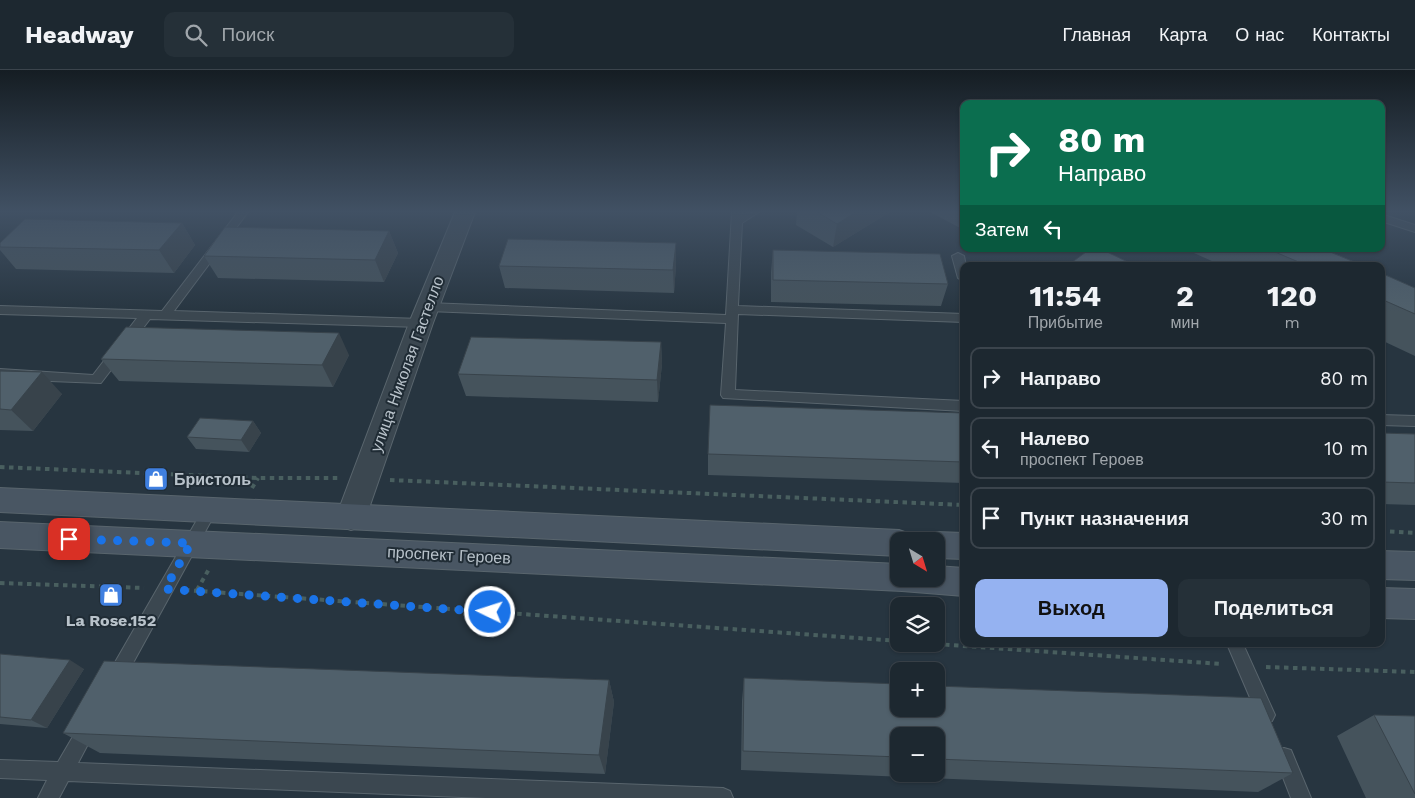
<!DOCTYPE html>
<html lang="ru">
<meta charset="utf-8">
<style>
body{margin:0;font-family:"Work Sans",sans-serif;background:#253038;color:#f1f3f6;height:100vh;display:flex;flex-direction:column;font-size:19px;white-space:nowrap}
*{box-sizing:border-box;margin:0}
p{font-size:16px;color:#a0a6ab}
.icon{flex:none;width:28px;height:28px;fill:none;stroke:currentColor;stroke-width:2;stroke-linecap:round;stroke-linejoin:round}
.map{position:relative;flex:1;overflow:hidden}
.sheet{position:absolute;left:960px;top:192px;width:425px;height:385px;display:flex;flex-direction:column;background:#1d2830;border-radius:10px;box-shadow:0 1px 4px #0004,0 0 0 1px #3b444c}
.sheet>*{flex:none}
.guide{position:absolute;left:960px;top:30px;width:425px;height:152px;border-radius:10px;box-shadow:0 1px 4px #0004,0 0 0 1px #3b444c;background:#0b6e4f;color:#fff;overflow:hidden}
.needle{width:32px;rotate:142deg}
.buttons{position:absolute;left:890px;top:462px;display:grid;gap:10px}
.buttons a{display:grid;place-items:center;width:55px;height:55px;border-radius:10px;background:#1d2830;box-shadow:0 1px 4px #0004,0 0 0 1px #3b444c;font-size:25px}
.pin{position:absolute;display:grid;place-items:center;width:42px;height:42px;color:#fff;margin:-21px;border-radius:10px;box-shadow:0 2px 8px #0006}
.me{position:absolute;width:55px;margin:-28px;rotate:274deg;stroke-linejoin:round;filter:drop-shadow(0 0 4px #0008)}
.turn{display:flex;align-items:center;gap:18px;height:105px;padding:0 15px;font-size:22px}
.turn .icon{width:65px;height:65px;stroke-width:2.5}
.turn b{display:block;font-size:35px;line-height:42px}
.then{display:flex;align-items:center;height:48px;padding:0 15px;background:#0003;gap:10px;font-size:19px}
.eta{display:flex;justify-content:space-evenly;align-items:center;height:85px;text-align:center}
.eta b{font-size:30px;font-weight:700;line-height:35px}
.action{display:flex;gap:10px;margin-top:auto;padding:10px 15px}
.action a{flex:1;height:58px;border-radius:10px;background:#95b2f1;color:#111;font-size:20px;font-weight:700;line-height:58px;text-align:center}
.action a+a{background:#253038;color:#f1f3f6}
ul{padding:0;list-style:none}
li{display:flex;align-items:center;gap:15px;height:62px;margin:0 10px 8px;padding:0 5px;border:2px solid #3b444c;border-radius:10px}
li div{flex:1}
li b{display:block;font-size:19px}
li em{font-style:normal}
header{display:flex;align-items:center;gap:30px;box-sizing:border-box;height:70px;padding:0 25px;background:#1d2830;border-bottom:1px solid #3b444c}
header strong{font-size:24px}
nav{display:flex;gap:28px;margin-inline-start:auto;font-size:18px}
.search{width:350px;height:45px;background:#253038;display:flex;align-items:center;gap:12px;box-sizing:border-box;padding:0 18px;border-radius:10px;color:#a0a6ab;font-size:19px}
.map>svg:first-child{display:block}
.lines{fill:none;stroke-linecap:round;stroke-linejoin:round}
.service-casing{stroke:#59656d;stroke-width:2}
.minor-casing{stroke:#59656d;stroke-width:2}
.secondary-casing{stroke:#59656d;stroke-width:2}
.path{stroke:#495f5f;stroke-width:4;stroke-dasharray:4.5 4.5;stroke-linecap:butt}
.service{fill:#3b4750;fill-rule:evenodd}
.minor{fill:#3b4750;fill-rule:evenodd}
.secondary{fill:#495663;fill-rule:evenodd}
.wall{fill:#45535c;fill-rule:evenodd}
.shaded-wall{fill:#38434b}
.building{fill:#50606b;stroke:#38434b}
.route{stroke:#1a73e8;stroke-width:9;stroke-dasharray:0 16.2}
.labels{text-anchor:middle;dominant-baseline:central;stroke-width:4;stroke-linejoin:round;paint-order:stroke}
.street-label{font-size:16px;fill:#b8c2ca;stroke:#202c35}
.poi-label{font-size:16px;font-weight:bold;fill:#b8c2ca;stroke:#202c35;text-anchor:start}
</style>
<header>
<strong>Headway</strong>
<div class="search"><svg class="icon" aria-label="search" viewBox="0 0 24 24"><circle cx="10" cy="10" r="6"/><path d="M15 15l6 6"/></svg>Поиск</div>
<nav><a>Главная</a><a>Карта</a><a>О нас</a><a>Контакты</a></nav>
</header>
<div class="map">
<svg width="1415" height="728" viewBox="0 0 1415 728">
<rect width="100%" height="100%" fill="#273540"/>
<g class="lines">
<defs>
<path id="service" d="M238,142H248L174,241L421,249L427,253L421,257L150,249L101,313L0,309V299L93,305L137,248L0,244V236L162,241Z
M732,142H742V144L759,142L742,153L738,236L964,244V252L738,244L735,320L964,331V341L723,328L721,325L726,253L428,241L422,237L428,233L726,245Z
M1381,144L1415,155V162L1381,151Z
M958,183L964,186L966,196H964V212L958,208L952,186Z
M1381,345L1415,346V356L1381,355Z
M210,434L215,436L217,440L122,613L116,615L110,613L107,607L110,601L205,436Z
M1227,574H1243L1275,645L1272,651L1266,654L1260,651Z
M88,648L94,651L97,657L78,693L723,718L730,721L733,728H486L68,711L59,728H38L47,710L0,708V690L58,692L82,651Z
M1284,678L1291,680L1311,728H1291L1275,687L1277,680Z"/>
<path id="minor" d="M455,142H475L433,253L366,447L362,456L351,460L340,456L336,447L409,253Z"/>
<path id="secondary" d="M0,418L899,460L910,464L914,471H899V486L0,442Z
M0,452L899,494V509H936V496L964,498V526L902,521L0,478Z
M936,462L964,463V489L936,488V471H922L925,466Z
M1381,481L1415,482V510L1381,509Z
M1381,518L1415,519V549L1381,548Z"/>
</defs>
<!-- service casing -->
<use href="#service" class="service-casing"/>
<!-- minor casing -->
<use href="#minor" class="minor-casing"/>
<!-- secondary casing -->
<use href="#secondary" class="secondary-casing"/>
<!-- path -->
<path class="path" d="M0,397L258,408H339
M390,410L964,435
M252,418L258,408
M1381,461L1415,463
M0,513L144,518
M185,520L899,571
M197,520L209,499
M936,574L1222,594
M1266,597L1415,602"/>
<!-- service -->
<use href="#service" class="service"/>
<!-- minor -->
<use href="#minor" class="minor"/>
<!-- secondary -->
<use href="#secondary" class="secondary"/>
</g>
<!-- wall -->
<path class="wall" d="M797,142H890L833,177L796,155Z
M930,142H964V160Z
M182,153L195,175L174,203L16,199L0,180V173Z
M389,161L398,183L384,212L218,208L204,186Z
M1185,179H1324L1364,196H1223Z
M773,180L948,214L941,236L771,232V202Z
M676,195L674,223L505,218L499,196Z
M1381,203L1415,218V286L1381,270Z
M661,272L662,294L658,332L466,326L458,304Z
M349,285L333,317L119,311L101,289Z
M0,301L62,324L33,361L0,360Z
M964,343V413L708,405V384Z
M253,351L261,363L249,382L196,379L187,367Z
M1381,363L1415,364V435L1381,434Z
M0,584L84,599L47,658L0,654Z
M744,608L1293,703L1258,722L741,700L742,631ZM899,666H936V704H899Z
M609,610L614,632L605,704L100,683L63,663Z
M1374,645L1415,646V728H1366L1337,666Z"/>
<!-- shaded-wall -->
<path class="shaded-wall" d="M856,142H890L833,177L837,154Z
M182,153L195,175L174,203L159,180Z
M389,161L398,183L384,212L375,190Z
M676,173V195L674,223L673,200Z
M339,263L349,285L333,317L322,295Z
M661,272L662,294L658,332L657,310Z
M42,302L62,324L33,361L11,340Z
M253,351L261,363L249,382L241,370Z
M70,590L84,599L47,658L31,650Z
M609,610L614,632L605,704L599,685Z"/>
<!-- building -->
<path class="building" d="M817,142H856L837,154Z
M25,149L182,153L159,180L0,177V173Z
M225,157L389,161L375,190L204,186Z
M508,169L676,173L673,200L499,196Z
M1090,179H1101L1136,196H1067Z
M1268,179H1323L1364,196H1308Z
M773,180L940,184L948,214L773,210Z
M1381,203L1415,218V244L1381,229Z
M126,257L339,263L322,295L101,289Z
M471,267L661,272L657,310L458,304Z
M0,301L42,302L11,340L0,339Z
M710,335L964,343V392L708,384Z
M200,348L253,351L241,370L187,367Z
M1381,363L1415,364V413L1381,412Z
M0,584L70,590L31,650L0,647Z
M104,591L609,610L599,685L63,663Z
M744,608L899,614V639H936V616L1261,628L1293,703L936,689V666H899V687L743,681Z
M1374,645L1415,646V724Z"/>
<!-- sky -->
<linearGradient id="sky" x2="0" y2="1"><stop stop-color="#151d23"/><stop offset="0.58" stop-color="#415164"/><stop offset="1" stop-color="#415164" stop-opacity="0"/></linearGradient>
<rect width="1415" height="244" fill="url(#sky)"/>
<g class="lines">
<!-- route -->
<path class="route" d="M69,469L191,473L165,519L490,542"/>
</g>
<!-- icons -->
<defs>
<symbol id="shop-square" viewBox="-11 -11 22 22"><rect x="-9" y="-9" width="18" height="18" rx="4" fill="#3f7fe0" stroke="#202c35"/><path d="M-5-2.5h2.3a2.7 3.5 0 0 1 5.4 0H5L5.5 6h-11ZM-1.5-2.5h3a1.5 2.3 0 0 0-3 0Z" fill="#fff"/></symbol>
</defs>
<g fill-rule="evenodd">
<use href="#shop-square" x="142" y="395" width="28" height="28"/>
<use href="#shop-square" x="97" y="511" width="28" height="28"/>
</g>
<g class="labels">
<!-- street labels -->
<g class="street-label">
<text transform="translate(407 294) rotate(-70)">улица Николая Гастелло</text>
<text transform="translate(449 485) rotate(3)">проспект Героев</text>
</g>
<!-- poi labels -->
<g class="poi-label">
<text x="174" y="409">Бристоль</text>
<text x="111" y="550" text-anchor="middle">La Rose.152</text>
</g>
</g>
</svg>
<div class="buttons">
<a><svg class="needle" viewBox="-14 -14 28 28"><path d="M0-13l5 13h-10z" fill="#e53935"/><path d="M0 13l5-13h-10z" fill="#a0a6ab"/></svg></a>
<a><svg class="icon" aria-label="layers" viewBox="0 0 24 24"><path d="M12 4l9 5-9 5-9-5zM3 14l9 5 9-5"/></svg></a>
<a>+</a>
<a>−</a>
</div>
<div class="pin" style="left:69px;top:469px;background:#d93025"><svg class="icon" aria-label="arrive" viewBox="0 0 24 24"><path d="M6 21V4h12l-3 4 3 4H6"/></svg></div>
<svg class="me" style="left:490px;top:542px" viewBox="-20 -20 40 40"><circle r="17" fill="#1a73e8" stroke="#fff" stroke-width="3"/><path d="M0-11L8 9 0 5-8 9z" fill="#fff"/></svg>
<div class="guide">
<div class="turn"><svg class="icon" aria-label="right" viewBox="0 0 24 24"><path d="M7 20v-9h11M14 6l5 5-5 5"/></svg><div><b>80 m</b>Направо</div></div>
<div class="then">Затем<svg class="icon" aria-label="left" viewBox="0 0 24 24"><path d="M17 20v-9H6M10 6l-5 5 5 5"/></svg></div>
</div>
<section class="sheet">
<div class="eta">
<div><b>11:54</b><p>Прибытие</p></div>
<div><b>2</b><p>мин</p></div>
<div><b>120</b><p>m</p></div>
</div>
<ul>
<li><svg class="icon" aria-label="right" viewBox="0 0 24 24"><path d="M7 20v-9h11M14 6l5 5-5 5"/></svg><div><b>Направо</b></div><em>80 m</em></li>
<li><svg class="icon" aria-label="left" viewBox="0 0 24 24"><path d="M17 20v-9H6M10 6l-5 5 5 5"/></svg><div><b>Налево</b><p>проспект Героев</p></div><em>10 m</em></li>
<li><svg class="icon" aria-label="arrive" viewBox="0 0 24 24"><path d="M6 21V4h12l-3 4 3 4H6"/></svg><div><b>Пункт назначения</b></div><em>30 m</em></li>
</ul>
<div class="action"><a>Выход</a><a>Поделиться</a></div>
</section>
</div>
